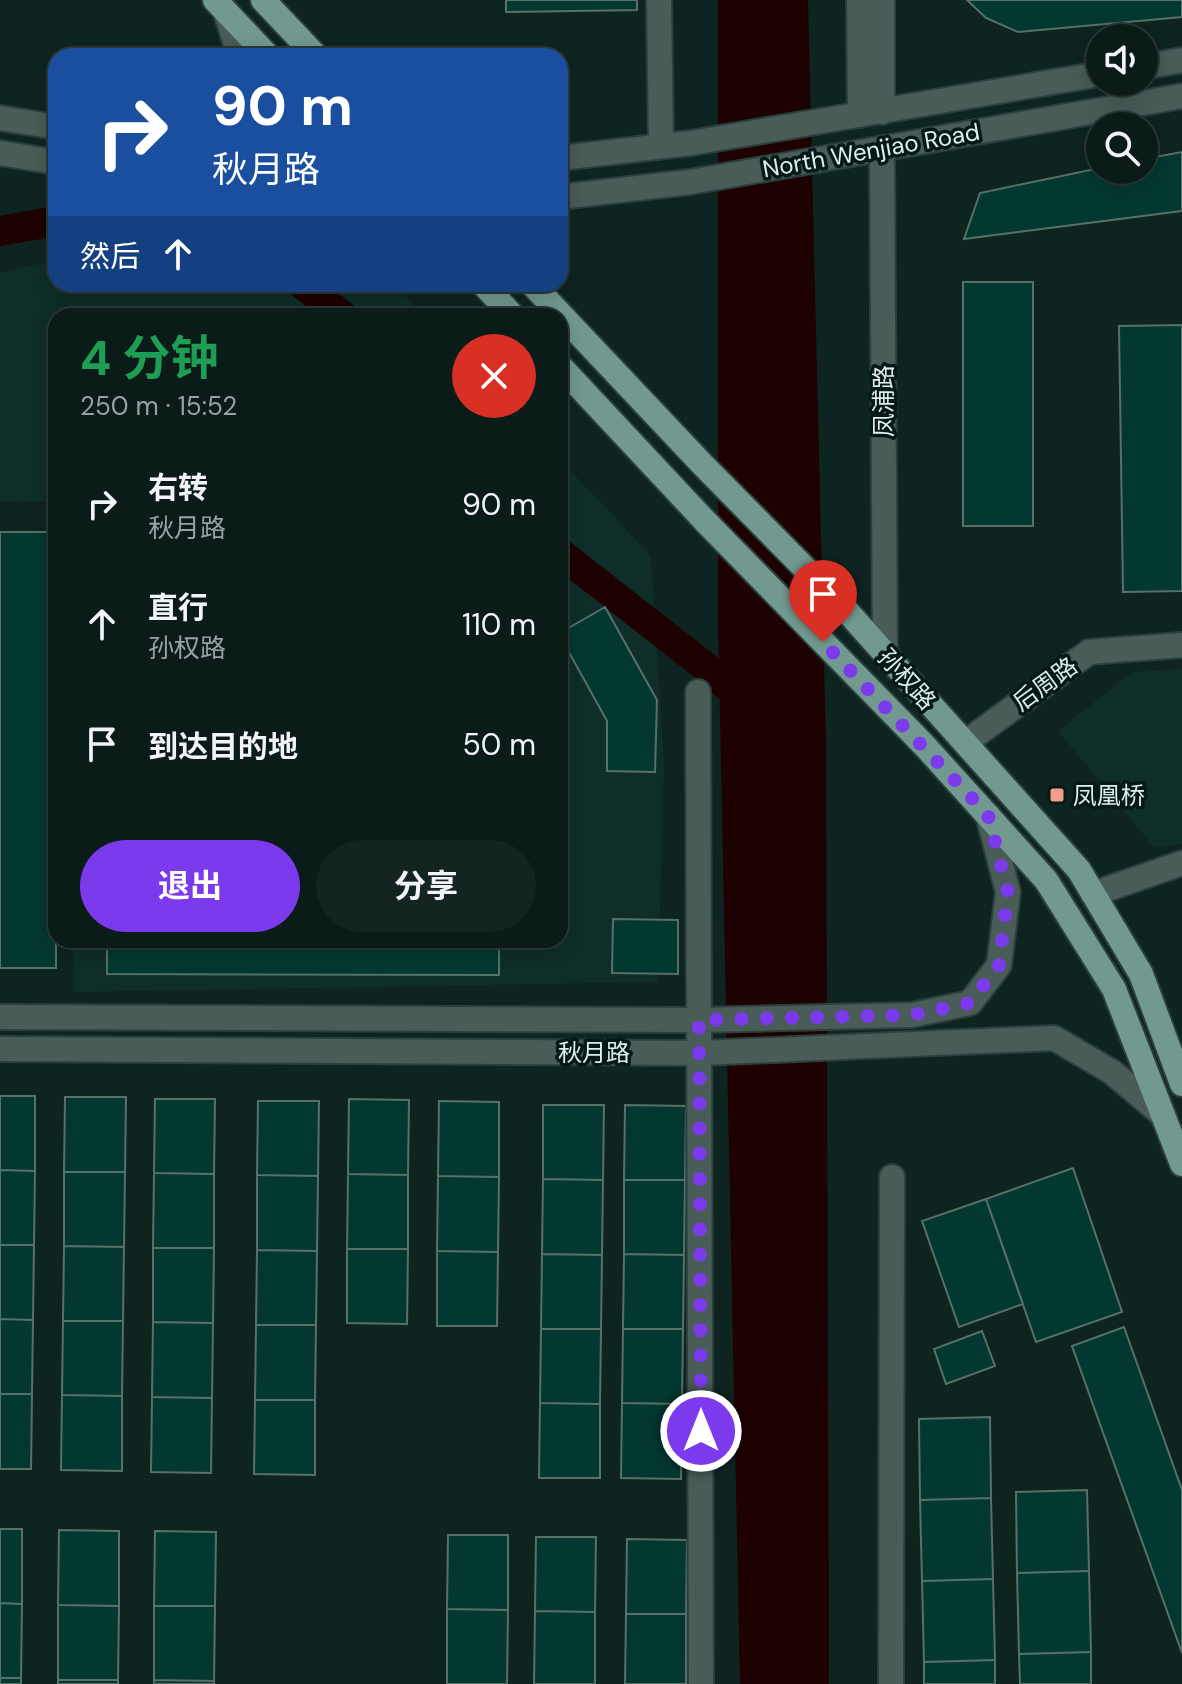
<!DOCTYPE html>
<html lang="zh">
<meta charset="utf-8">
<style>
body{margin:0;font-family:"DM Sans","Noto Sans SC",sans-serif;background:#132421;color:#f1f3f6;height:100vh;display:flex;flex-direction:column;font-size:30px;white-space:nowrap}
*{box-sizing:border-box;margin:0}
p{font-size:26px;color:#99a1a2}
.icon{flex:none;width:44px;height:44px;fill:none;stroke:currentColor;stroke-width:2;stroke-linecap:round;stroke-linejoin:round}
.map{position:relative;flex:1;overflow:hidden}
.sheet{position:absolute;left:48px;top:308px;width:520px;height:640px;display:flex;flex-direction:column;background:#0a1b18;border-radius:24px;box-shadow:0 4px 20px #0003,0 0 0 2px #2a3937}
.sheet>*{flex:none}
.hud{position:absolute;left:48px;top:48px;width:520px;height:244px;border-radius:24px;box-shadow:0 4px 20px #0003,0 0 0 2px #2a3937;background:#1a4fa0;color:#fff;overflow:hidden}
.fabs{position:absolute;left:1086px;top:24px;display:grid;gap:16px}
.fabs a{display:grid;place-items:center;width:72px;height:72px;border-radius:50%;background:#0a1b18;box-shadow:0 4px 20px #0003,0 0 0 2px #2a3937;font-size:40px}
.pin{position:absolute;display:grid;place-items:center;width:68px;height:68px;color:#fff;margin:-82px -34px;border-radius:50% 50% 50% 0;rotate:-45deg;box-shadow:0 0 8px #0007}
.pin .icon{rotate:45deg}
.me{position:absolute;width:88px;margin:-44px;rotate:0deg;stroke-linejoin:round;filter:drop-shadow(0 0 6px #0008)}
.turn{display:flex;align-items:center;gap:28px;height:168px;padding:0 32px;font-size:36px}
.turn .icon{width:104px;height:104px;stroke-width:2.5}
.turn b{display:block;font-size:56px;line-height:68px}
.then{display:flex;align-items:center;height:76px;padding:0 32px;background:#0003;gap:16px;font-size:30px}
.round{display:grid;place-items:center;flex:none;width:84px;height:84px;border-radius:42px;background:#132421}
.overview{display:flex;align-items:center;justify-content:space-between;height:136px;padding:0 32px}
h1{font-size:48px;font-weight:700;line-height:60px;color:#1e9e55}
.action{display:flex;gap:16px;margin-top:auto;padding:16px 32px}
.action a{flex:1;height:92px;border-radius:48px;background:#7c3aed;color:#fff;font-size:32px;font-weight:700;line-height:92px;text-align:center}
.action a+a{background:#132421;color:#f1f3f6}
ul{padding:0;list-style:none}
li{display:flex;align-items:center;gap:24px;height:120px;padding:0 32px}
li div{flex:1}
li b{display:block;font-size:30px}
li em{font-style:normal}
.map>svg:first-child{display:block}
.built{fill:#0f2e29}
.water{fill:#1d0201}
.lines{fill:none;stroke-linecap:round;stroke-linejoin:round}
.canal{stroke:#1d0201;stroke-width:30}
.building{fill:#033830;stroke:#58706a;stroke-width:2}
.minor-casing{stroke:#2b403c;stroke-width:28}
.major-casing{stroke:#2b403c;stroke-width:28}
.minor{stroke:#495c58;stroke-width:24}
.major{stroke:#729990;stroke-width:24}
.route{stroke:#7c3aed;stroke-width:14;stroke-dasharray:0 25.2}
.poi-dot{fill:#f59d8f;stroke:#051a16;stroke-width:3}
.labels{text-anchor:middle;dominant-baseline:central;stroke-width:7;stroke-linejoin:round;paint-order:stroke}
.street-label{font-size:24px;fill:#dfece9;stroke:#051a16}
.poi-label{font-size:24px;fill:#dfece9;stroke:#051a16;text-anchor:start}
</style>
<div class="map">
<svg width="1182" height="1684" viewBox="0 0 1182 1684">
<rect width="100%" height="100%" fill="#0e2420"/>
<!-- built -->
<path class="built" d="M56,260V284H394L424,316H56V502L0,501V273Z
M560,459L651,556L664,763L658,982L74,992L73,940H560Z
M1182,669V844L1154,847L1058,731L1132,672Z"/>
<!-- water -->
<path class="water" d="M718,0H808L826,746L829,1684H740L718,621Z"/>
<g class="lines">
<!-- canal -->
<path class="canal" d="M0,231L56,221
M302,284L343,316
M560,553L702,664L751,707"/>
</g>
<!-- building -->
<path class="building" d="M506,0H637V10L506,12Z
M967,0H1182V17L1018,32L986,18Z
M1182,152V211L964,239L980,193L1100,168L1144,170V159Z
M963,282H1033V526H963Z
M1182,325V591L1123,592L1119,326Z
M0,532H56V968H0Z
M605,607L657,700L655,772L607,771V721L560,636V633Z
M613,919L678,920V974L612,973Z
M107,940H499V975L107,974Z
M0,1096H35V1171L0,1170Z
M65,1097H126L125,1172H64Z
M155,1099H215L214,1174L154,1173Z
M349,1099L409,1100L408,1175L348,1174Z
M258,1101H319L318,1176L257,1175Z
M439,1101L499,1102V1177L438,1176Z
M543,1105H604L603,1180L543,1179Z
M625,1105L686,1106L685,1180H624Z
M1073,1168L1122,1312L1036,1342L986,1199Z
M0,1170L35,1171L34,1245H0Z
M64,1172H125L124,1247L64,1246Z
M154,1173L214,1174V1248H153Z
M348,1174L408,1175V1249H347Z
M257,1175L318,1176L317,1251L257,1250Z
M438,1176L499,1177L498,1252L437,1251Z
M543,1179L603,1180L602,1255L542,1254Z
M624,1180H685L684,1255L624,1254Z
M986,1199L1023,1304L959,1327L922,1221Z
M0,1245H34L33,1320L0,1319Z
M64,1246L124,1247L123,1321H63Z
M153,1248H214L213,1323L153,1322Z
M347,1249H408L407,1324L347,1323Z
M257,1250L317,1251L316,1325H256Z
M437,1251L498,1252L497,1326H437Z
M542,1254L602,1255L601,1329H541Z
M624,1254L684,1255L683,1329H623Z
M0,1319L33,1320L32,1394H0Z
M63,1321H123L122,1396L62,1395Z
M153,1322L213,1323L212,1398L152,1397Z
M256,1325H316L315,1400H255Z
M1124,1327L1182,1490V1653L1072,1346Z
M541,1329H601L600,1404L540,1403Z
M623,1329H683L682,1404L622,1403Z
M982,1331L995,1366L946,1384L934,1349Z
M0,1394H32L31,1469H0Z
M62,1395L122,1396V1471L61,1470Z
M152,1397L212,1398L211,1473L151,1472Z
M255,1400H315V1475L254,1474Z
M540,1403L600,1404V1478H539Z
M622,1403L682,1404L681,1479L621,1478Z
M990,1417L991,1498L920,1500L919,1419Z
M1087,1490L1089,1571L1017,1573L1016,1492Z
M991,1498L993,1579L922,1581L920,1500Z
M0,1529H22V1604L0,1603Z
M59,1530L119,1531V1606L58,1605Z
M155,1531L216,1532L215,1606H154Z
M448,1535H508V1610L447,1609Z
M536,1537H596L595,1612L535,1611Z
M627,1539L687,1540L686,1614H626Z
M1089,1571L1091,1652L1019,1654L1017,1573Z
M993,1579L995,1660L924,1662L922,1581Z
M0,1603L22,1604L21,1678H0Z
M58,1605L119,1606L118,1680H58Z
M154,1606H215L214,1681L154,1680Z
M447,1609L508,1610L507,1684H447Z
M535,1611L595,1612V1684H534Z
M626,1614H686V1684H625Z
M1091,1652V1684H1020L1019,1654Z
M995,1660V1684H924V1662Z
M0,1678H21V1684H0Z
M58,1680H118V1684H58Z
M154,1680L214,1681V1684H154Z"/>
<g class="lines">
<defs>
<path id="minor" d="M659,0L661,146
M859,0L860,115
M882,0V112
M225,10L236,44L235,56
M1144,67L1182,60
M0,118L56,127
M882,148L885,654
M0,153L56,162
M560,158L691,143L1100,74
M560,197L690,182L1182,96
M698,692L701,1684
M965,743L1089,652L1182,645
M1093,894L1182,863
M0,1017L702,1020L912,1015L970,1003L999,965L1008,892L988,815
M0,1049L702,1053L1054,1038L1112,1072L1163,1115
M891,1684L892,1177"/>
<path id="major" d="M215,0L268,56
M263,0L316,56
M483,284L513,316
M532,284L702,464L845,609L1079,870L1141,974L1182,1084
M560,366L704,520L924,745L1046,880L1114,989L1182,1164"/>
</defs>
<!-- minor casing -->
<use href="#minor" class="minor-casing"/>
<!-- major casing -->
<use href="#major" class="major-casing"/>
<!-- minor -->
<use href="#minor" class="minor"/>
<!-- major -->
<use href="#major" class="major"/>
</g>
<g class="lines">
<!-- route -->
<path class="route" d="M701,1431L699,1020L912,1015L970,1003L999,965L1008,892L988,815L823,642"/>
</g>
<!-- markers -->
<rect class="poi-dot" x="1049" y="787" width="16" height="16" rx="4"/>
<g class="labels">
<!-- street labels -->
<g class="street-label">
<text transform="translate(871 150) rotate(-10)">North Wenjiao Road</text>
<text transform="translate(883 401) rotate(-90)">凤浦路</text>
<text transform="translate(907 679) rotate(48)">孙权路</text>
<text transform="translate(1045 684) rotate(-36)">后周路</text>
<text x="594" y="1052">秋月路</text>
</g>
<!-- poi labels -->
<g class="poi-label">
<text x="1073" y="795">凤凰桥</text>
</g>
</g>
</svg>
<div class="fabs">
<a><svg class="icon" aria-label="sound" viewBox="0 0 24 24"><path d="M4 9h4l5-4v14l-5-4H4zM17 9q2 3 0 6"/></svg></a>
<a><svg class="icon" aria-label="search" viewBox="0 0 24 24"><circle cx="10" cy="10" r="6"/><path d="M15 15l6 6"/></svg></a>
</div>
<div class="pin" style="left:823px;top:642px;background:#d93025"><svg class="icon" aria-label="arrive" viewBox="0 0 24 24"><path d="M6 21V4h12l-3 4 3 4H6"/></svg></div>
<svg class="me" style="left:701px;top:1431px" viewBox="-20 -20 40 40"><circle r="17" fill="#7c3aed" stroke="#fff" stroke-width="3"/><path d="M0-11L8 9 0 5-8 9z" fill="#fff"/></svg>
<div class="hud">
<div class="turn"><svg class="icon" aria-label="right" viewBox="0 0 24 24"><path d="M7 20v-9h11M14 6l5 5-5 5"/></svg><div><b>90 m</b>秋月路</div></div>
<div class="then">然后<svg class="icon" aria-label="ahead" viewBox="0 0 24 24"><path d="M12 20V5M6 11l6-6 6 6"/></svg></div>
</div>
<section class="sheet">
<div class="overview"><div><h1>4 分钟</h1><p>250 m · 15:52</p></div><a class="round" style="background:#d93025;color:#fff"><svg class="icon" aria-label="close" viewBox="0 0 24 24"><path d="M6 6l12 12M18 6L6 18"/></svg></a></div>
<ul>
<li><svg class="icon" aria-label="right" viewBox="0 0 24 24"><path d="M7 20v-9h11M14 6l5 5-5 5"/></svg><div><b>右转</b><p>秋月路</p></div><em>90 m</em></li>
<li><svg class="icon" aria-label="ahead" viewBox="0 0 24 24"><path d="M12 20V5M6 11l6-6 6 6"/></svg><div><b>直行</b><p>孙权路</p></div><em>110 m</em></li>
<li><svg class="icon" aria-label="arrive" viewBox="0 0 24 24"><path d="M6 21V4h12l-3 4 3 4H6"/></svg><div><b>到达目的地</b></div><em>50 m</em></li>
</ul>
<div class="action"><a>退出</a><a>分享</a></div>
</section>
</div>
